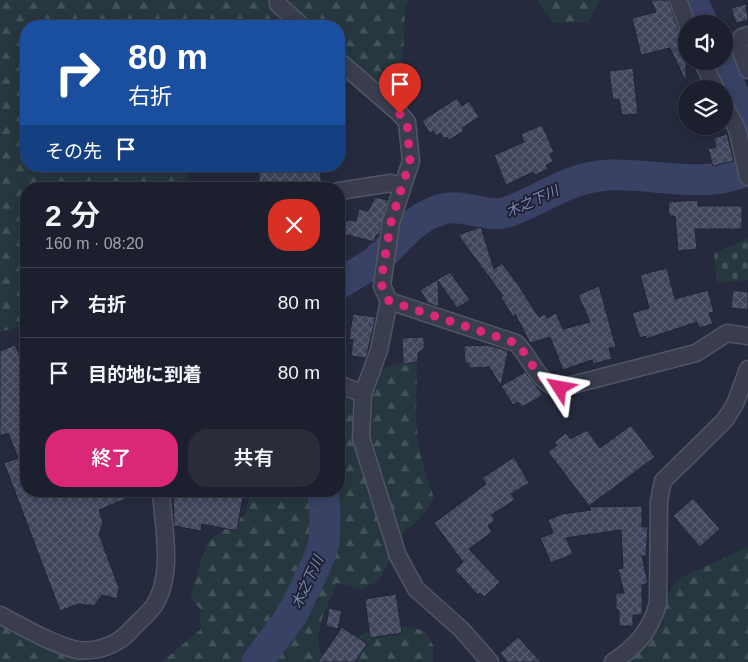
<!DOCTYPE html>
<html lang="ja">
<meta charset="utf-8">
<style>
body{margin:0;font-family:Helvetica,"Noto Sans JP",sans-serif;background:#292d3a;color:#f1f3f6;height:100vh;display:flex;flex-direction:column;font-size:19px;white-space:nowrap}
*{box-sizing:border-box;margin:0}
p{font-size:16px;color:#a0a3aa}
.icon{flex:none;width:28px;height:28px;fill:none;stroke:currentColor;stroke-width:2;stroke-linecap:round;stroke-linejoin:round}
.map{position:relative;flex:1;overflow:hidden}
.side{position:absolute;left:20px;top:182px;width:325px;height:315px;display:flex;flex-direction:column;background:#1c202e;border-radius:20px;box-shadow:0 2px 12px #0003,0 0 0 1px #3a3e4a}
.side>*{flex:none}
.guide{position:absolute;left:20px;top:20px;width:325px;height:152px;border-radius:20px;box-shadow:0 2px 12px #0003,0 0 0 1px #3a3e4a;background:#1a4fa0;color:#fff;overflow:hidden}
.tools{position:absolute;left:678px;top:15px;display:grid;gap:10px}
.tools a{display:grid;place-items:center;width:55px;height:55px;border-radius:50%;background:#1c202e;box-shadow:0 2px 12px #0003,0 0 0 1px #3a3e4a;font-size:25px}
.pin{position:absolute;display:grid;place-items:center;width:42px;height:42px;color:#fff;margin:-51px -21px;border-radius:50% 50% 50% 0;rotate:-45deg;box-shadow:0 0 5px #0007}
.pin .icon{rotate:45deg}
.me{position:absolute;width:55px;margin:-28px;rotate:304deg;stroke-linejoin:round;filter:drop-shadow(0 0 4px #0008)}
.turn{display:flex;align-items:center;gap:18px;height:105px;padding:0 25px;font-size:22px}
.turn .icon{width:65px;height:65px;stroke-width:2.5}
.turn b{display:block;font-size:35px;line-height:42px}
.then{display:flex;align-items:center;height:48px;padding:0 25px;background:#0003;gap:10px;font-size:19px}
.round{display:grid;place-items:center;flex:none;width:52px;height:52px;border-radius:20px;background:#292d3a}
.overview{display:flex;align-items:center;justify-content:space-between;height:85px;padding:0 25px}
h1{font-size:30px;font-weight:600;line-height:38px}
.cta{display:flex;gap:10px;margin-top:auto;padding:10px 25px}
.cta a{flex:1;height:58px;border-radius:20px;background:#db2777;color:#fff;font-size:20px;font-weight:600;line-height:58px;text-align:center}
.cta a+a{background:#292d3a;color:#f1f3f6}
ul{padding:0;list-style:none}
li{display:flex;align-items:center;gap:15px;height:70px;padding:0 25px;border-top:1px solid #3a3e4a}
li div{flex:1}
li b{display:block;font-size:19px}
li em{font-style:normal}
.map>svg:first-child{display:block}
.forest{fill:url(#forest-firs)}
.cemetery{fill:url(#cemetery-stones)}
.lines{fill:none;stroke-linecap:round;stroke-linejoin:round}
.river{stroke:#394265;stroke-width:31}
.building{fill:url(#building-cross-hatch);stroke:#202436}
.street-casing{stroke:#515566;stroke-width:19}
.street{stroke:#393d4e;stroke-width:16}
.route{stroke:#db2777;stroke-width:9;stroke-dasharray:0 16.2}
.labels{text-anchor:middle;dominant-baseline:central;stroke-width:4;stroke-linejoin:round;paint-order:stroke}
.water-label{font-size:14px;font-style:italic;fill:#7d88b0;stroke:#1e2234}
</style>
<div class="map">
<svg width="748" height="662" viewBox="0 0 748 662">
<defs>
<pattern id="forest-firs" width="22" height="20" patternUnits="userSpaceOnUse" patternTransform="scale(1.25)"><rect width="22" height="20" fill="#27373f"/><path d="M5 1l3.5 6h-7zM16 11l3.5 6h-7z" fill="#445259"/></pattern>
<pattern id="cemetery-stones" width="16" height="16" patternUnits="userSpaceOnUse" patternTransform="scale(1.25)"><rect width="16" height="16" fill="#27373f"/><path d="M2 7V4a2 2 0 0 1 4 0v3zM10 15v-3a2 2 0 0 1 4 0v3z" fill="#445259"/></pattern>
<pattern id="building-cross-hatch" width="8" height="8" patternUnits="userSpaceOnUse" patternTransform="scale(1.25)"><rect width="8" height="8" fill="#3f455c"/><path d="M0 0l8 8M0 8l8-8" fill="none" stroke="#585e72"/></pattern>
</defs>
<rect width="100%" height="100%" fill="#252a3e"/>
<!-- forest -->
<path class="forest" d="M0,0H410L405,4L404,42L399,84L382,88L359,72L339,91V26H26V166H192L186,170L191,189H26V325L0,332Z
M537,0H600L588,22L554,23Z
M417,359L416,422L420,454L434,499L416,523L405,531L379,581L360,589L337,583C328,606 312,630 321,655C354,637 387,619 425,631L433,645V662H162L200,630L201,610L190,597L207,542L245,515L251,491H339V385L358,393C379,366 385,367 417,359Z
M748,547V662H627L641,651L663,625L666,597L678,579Z
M0,620L76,655L82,662H0Z"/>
<!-- cemetery -->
<path class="cemetery" d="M748,238V280L718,283L714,254Z"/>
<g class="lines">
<!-- river -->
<path class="river" d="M692,0L703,24
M719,61L748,127
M339,284C350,276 364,270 374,262C398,243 410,218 443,209C465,203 488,220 510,211C545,198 569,177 609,175C657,173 702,190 748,170
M257,662L292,615L317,563L324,543L325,513L323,491"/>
</g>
<!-- building -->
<path class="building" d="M651,0H668L678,28L683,33L686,45V82L670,48L641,55L632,18L656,12Z
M746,4L748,20L736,23L731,8Z
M633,68L638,114L622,115L619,99L613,100L609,71Z
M457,98L462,106L469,101L479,117L462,128L464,131L449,140L447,137L444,139L441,133L436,136L433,131L430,133L422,121Z
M542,125L554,152L550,154L553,162L546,165L548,169L535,175L533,172L506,185L494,155L524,142L521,134Z
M727,134L734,161L713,166L708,149L716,147L714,138Z
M321,166V189H259V168Z
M375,197L388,200L379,235H376L375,242L339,233V225L350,220L356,221L359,209L368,211Z
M698,200V206H742V229H695L697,249L678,251L675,216H669L668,202Z
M481,227L494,269L502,263L519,286L520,285V288L539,317L545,314L547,318L556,313L563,329L590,322L578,295L599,286L616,347L609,348L612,359L593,364L592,360L563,370L550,337L530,343L515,314L514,318L501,298L503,296L458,235Z
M667,268L675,299L708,290L714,312L709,313L713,324L699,328L697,322L646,339V336L640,338L632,313L649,308L640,275Z
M450,272L470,300L457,308L438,281L439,307L428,303L420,290Z
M733,290L748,292V310L731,308Z
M353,314L376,317L366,358L351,356L353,340L349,339Z
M424,337V348L418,353V362L403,364L402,338Z
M15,345L26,369V408L22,410L26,420V491H145L99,510L103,523L99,534L119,588L117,599L102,595L94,606L78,604L60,611L4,463L18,458L8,433L0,436V351Z
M489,345L508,351L501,386L525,372L543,395L522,407L518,402L513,405L489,367L469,368V363H465L464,346Z
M631,425L655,457L589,506L548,452L557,445L554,442L566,433L570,439L587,430L600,448Z
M514,457L529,483L511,494L515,500L491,515L495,520L488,526L492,532L469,549L500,582L484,597L480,593L478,595L455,570L463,562L434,523L486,484L482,478Z
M173,491H244L237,531L202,524L201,531L174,526Z
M693,498L720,529L700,547L673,516Z
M642,506V527H648L646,556H642L648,583L642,585V615H633V626H619V610H616V593H624L618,569L623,568L621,530L566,538L573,554L551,563L540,538L553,533L548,520L562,514L591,510L589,507Z
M396,594L402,633L370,638L365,599Z
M329,608L342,611L338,629L326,626Z
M342,627L367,644L355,662H318Z
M518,637L541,662H507L500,653Z"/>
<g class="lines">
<defs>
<path id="street" d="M278,0V4L302,26
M678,0L687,24
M748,35L742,37L739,46L748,70
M339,61L400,114L407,122L411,161L391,222L382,286L389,301L387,311L379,350L363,394L361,438L398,556L416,589L461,629L490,662
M702,61L716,89
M724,104L737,129L748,177
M339,191L391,183L402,187
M389,301L516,343C531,357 538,385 560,388L696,353L727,333L748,336
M339,384L363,394
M0,615C23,627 48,642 73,649C92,654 116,646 129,632C136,624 146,616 153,607C175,576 163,527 161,491
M613,662C636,647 651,630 658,603L659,501L663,481L725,420L735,404L748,369"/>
</defs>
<!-- street casing -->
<use href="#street" class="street-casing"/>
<!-- street -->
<use href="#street" class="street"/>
</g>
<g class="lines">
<!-- route -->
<path class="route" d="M400,114L407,122L410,161L391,222L382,275V286L389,301L516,343C531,357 538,385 560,388"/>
</g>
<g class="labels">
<!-- water labels -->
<g class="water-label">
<text transform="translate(532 201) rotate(-24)">木之下川</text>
<text transform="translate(307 582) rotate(-65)">木之下川</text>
</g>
</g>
</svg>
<div class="tools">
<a><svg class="icon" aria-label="sound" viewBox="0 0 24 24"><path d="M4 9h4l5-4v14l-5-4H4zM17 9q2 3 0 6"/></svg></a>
<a><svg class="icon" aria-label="layers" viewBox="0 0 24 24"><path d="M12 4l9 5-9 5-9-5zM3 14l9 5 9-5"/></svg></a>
</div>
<div class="pin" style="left:400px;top:114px;background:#d93025"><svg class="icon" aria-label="arrive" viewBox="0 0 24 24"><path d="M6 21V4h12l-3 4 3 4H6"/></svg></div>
<svg class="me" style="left:560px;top:388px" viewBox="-20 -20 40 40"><path d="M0-17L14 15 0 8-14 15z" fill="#db2777" stroke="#fff" stroke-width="4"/></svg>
<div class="guide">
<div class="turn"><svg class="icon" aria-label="right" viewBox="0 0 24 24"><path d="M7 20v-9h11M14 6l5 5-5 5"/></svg><div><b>80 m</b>右折</div></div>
<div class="then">その先<svg class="icon" aria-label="arrive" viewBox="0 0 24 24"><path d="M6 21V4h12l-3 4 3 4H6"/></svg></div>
</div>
<section class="side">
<div class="overview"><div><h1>2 分</h1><p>160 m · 08:20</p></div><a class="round" style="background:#d93025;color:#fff"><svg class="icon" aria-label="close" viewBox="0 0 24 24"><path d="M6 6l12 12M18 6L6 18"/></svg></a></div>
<ul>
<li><svg class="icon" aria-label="right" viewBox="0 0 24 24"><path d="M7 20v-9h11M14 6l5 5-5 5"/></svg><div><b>右折</b></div><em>80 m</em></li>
<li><svg class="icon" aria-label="arrive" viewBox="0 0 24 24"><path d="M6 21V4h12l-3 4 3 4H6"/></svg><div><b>目的地に到着</b></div><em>80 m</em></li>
</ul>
<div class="cta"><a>終了</a><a>共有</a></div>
</section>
</div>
